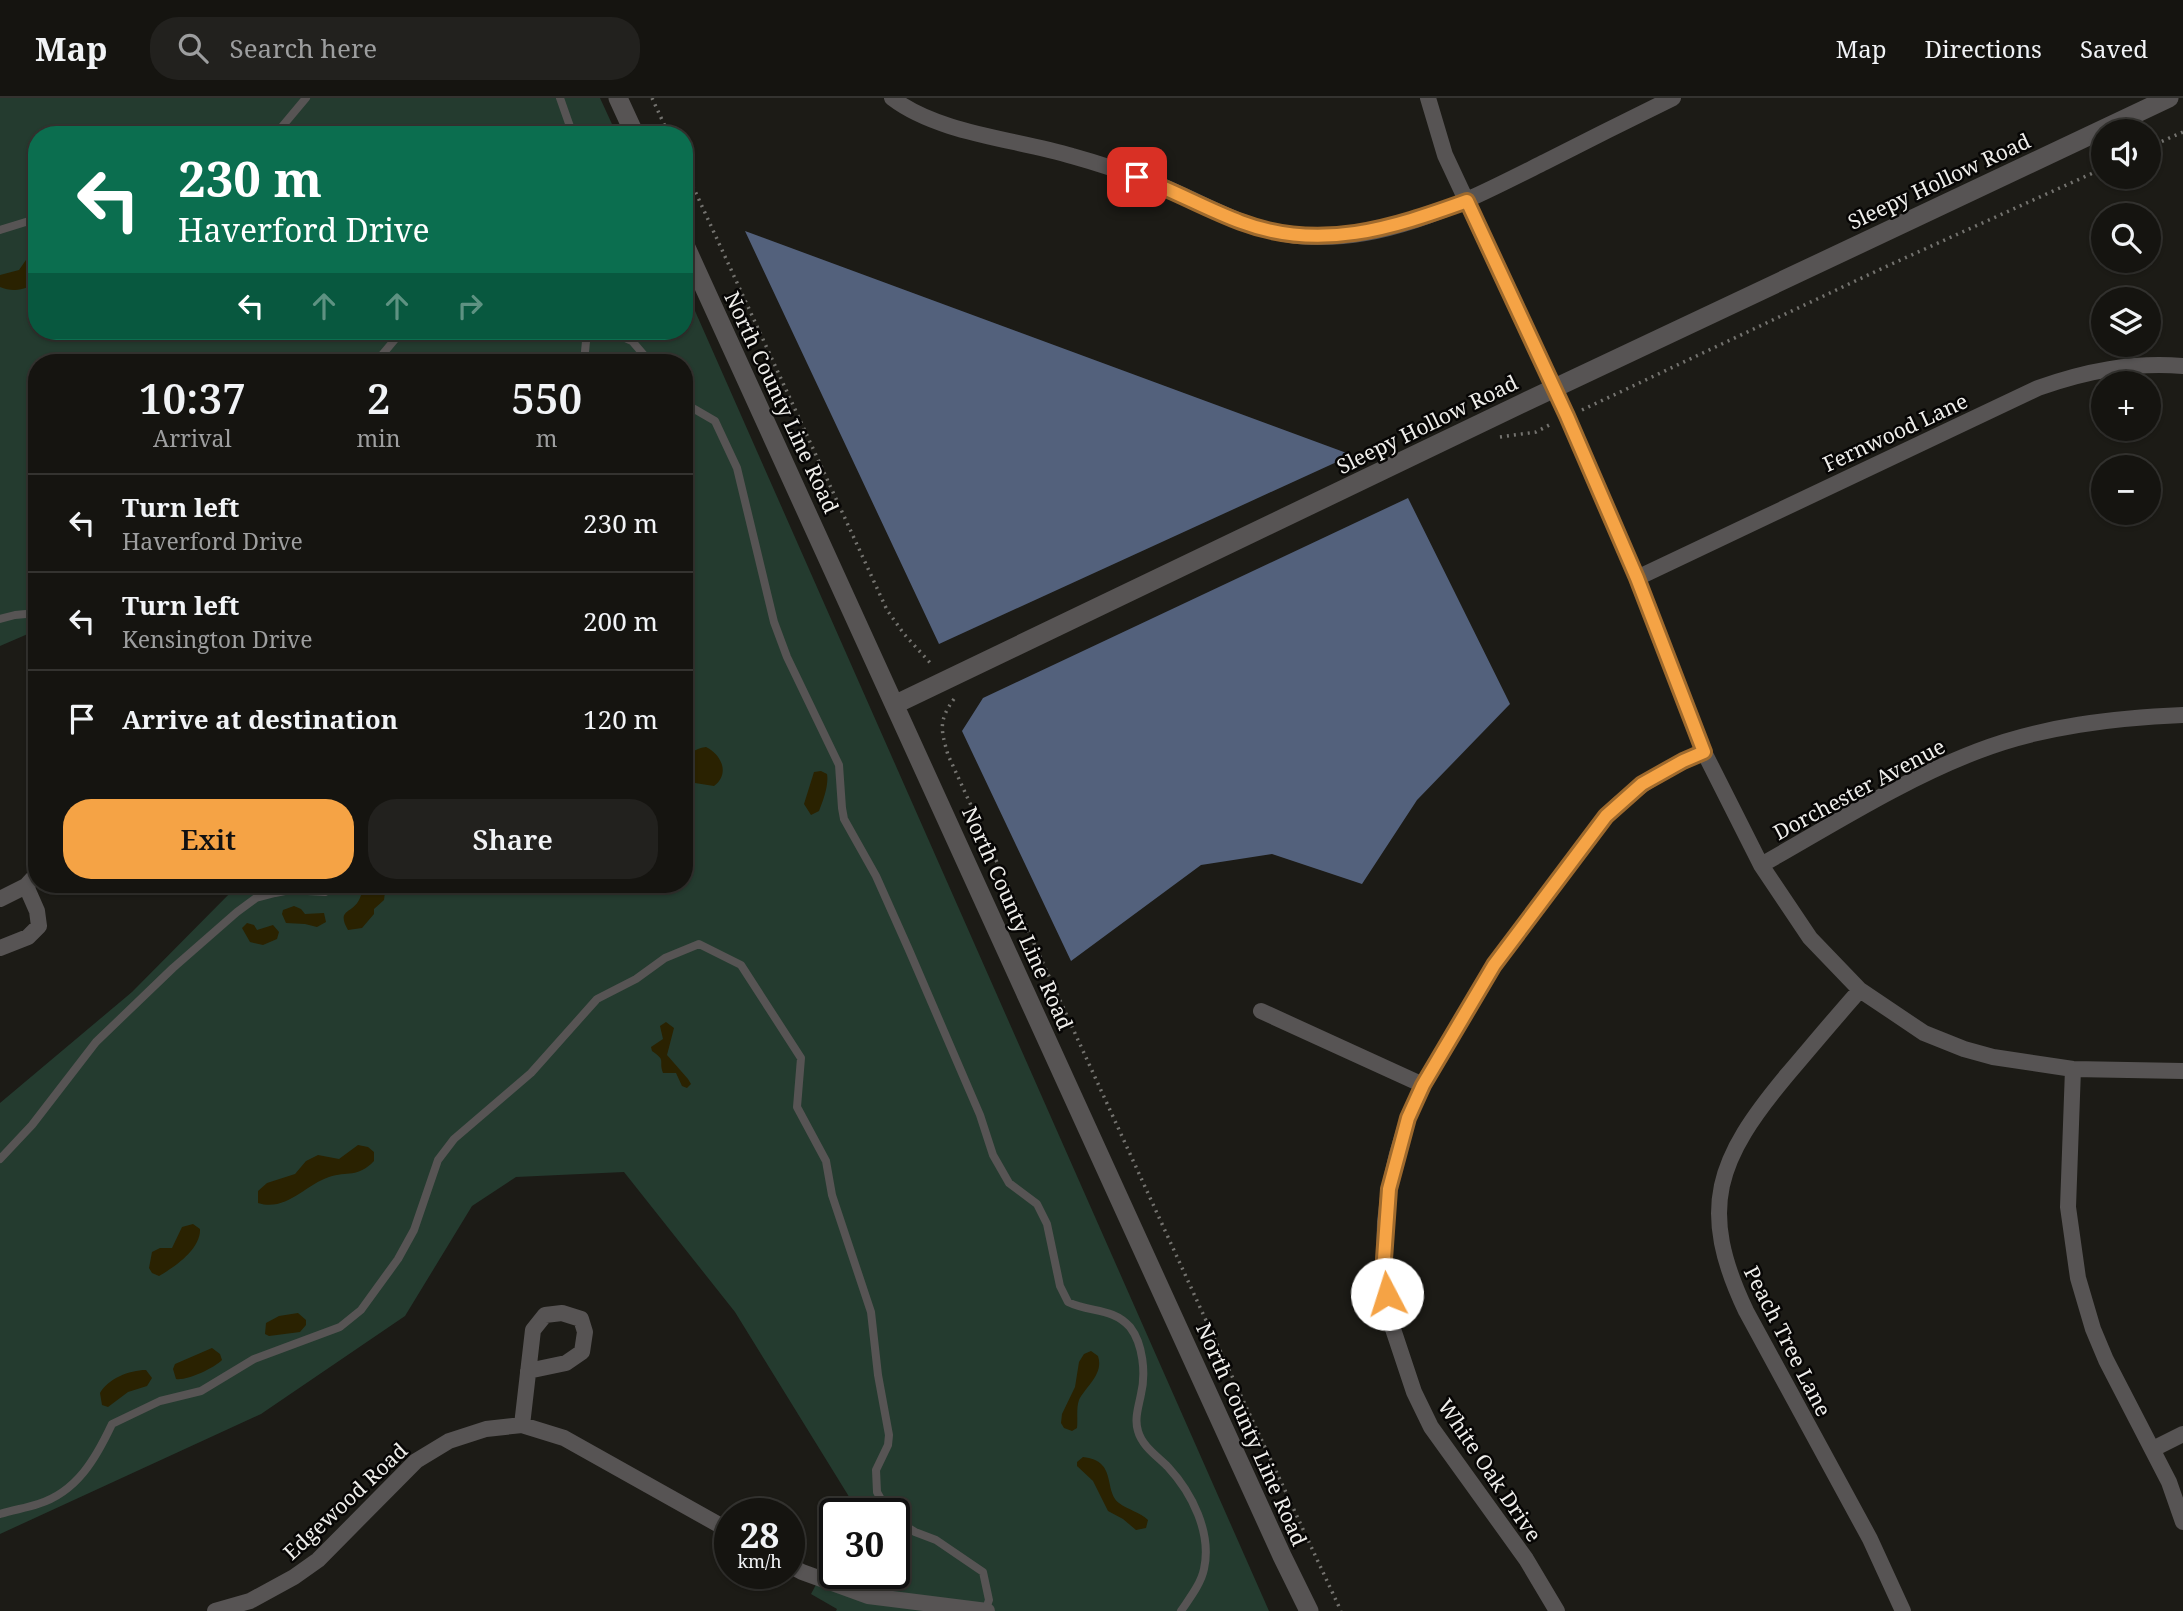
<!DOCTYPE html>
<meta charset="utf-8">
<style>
body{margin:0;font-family:"Noto Serif",serif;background:#22211e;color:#f1f3f6;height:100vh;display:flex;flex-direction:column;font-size:26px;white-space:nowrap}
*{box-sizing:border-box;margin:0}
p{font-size:23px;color:#9d9e9f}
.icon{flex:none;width:38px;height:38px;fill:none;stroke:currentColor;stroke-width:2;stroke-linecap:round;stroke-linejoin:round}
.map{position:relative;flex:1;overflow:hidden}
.details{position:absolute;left:28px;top:256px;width:665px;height:539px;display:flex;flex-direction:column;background:#151410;border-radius:28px;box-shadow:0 2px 5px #0004,0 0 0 2px #343330}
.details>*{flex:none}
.banner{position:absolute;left:28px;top:28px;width:665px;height:214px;border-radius:28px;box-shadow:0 2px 5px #0004,0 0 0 2px #343330;background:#0b6e4f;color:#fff;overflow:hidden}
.fabs{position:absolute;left:2091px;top:21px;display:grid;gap:14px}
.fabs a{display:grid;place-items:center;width:70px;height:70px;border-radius:50%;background:#151410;box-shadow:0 2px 5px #0004,0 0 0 2px #343330;font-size:35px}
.speed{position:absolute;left:714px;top:1400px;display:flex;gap:14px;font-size:35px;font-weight:700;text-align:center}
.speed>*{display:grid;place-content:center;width:91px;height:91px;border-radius:50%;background:#151410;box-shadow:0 2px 5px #0004,0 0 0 2px #343330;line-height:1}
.speed small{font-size:18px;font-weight:400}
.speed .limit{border:4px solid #111;border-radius:10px;background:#fff;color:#111}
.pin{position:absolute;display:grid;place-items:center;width:60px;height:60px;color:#fff;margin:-30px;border-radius:14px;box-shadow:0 4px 10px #0006}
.me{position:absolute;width:77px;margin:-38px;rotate:355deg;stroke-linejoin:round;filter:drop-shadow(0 0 5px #0008)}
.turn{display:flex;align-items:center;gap:24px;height:147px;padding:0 35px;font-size:32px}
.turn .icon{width:91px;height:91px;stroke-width:2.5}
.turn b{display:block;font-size:49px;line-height:60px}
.lanes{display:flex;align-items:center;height:66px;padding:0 35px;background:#0003;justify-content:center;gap:35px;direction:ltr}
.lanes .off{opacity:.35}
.eta{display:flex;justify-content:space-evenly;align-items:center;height:119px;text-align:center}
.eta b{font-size:42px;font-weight:600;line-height:49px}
.primary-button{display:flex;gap:14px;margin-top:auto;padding:14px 35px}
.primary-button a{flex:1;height:80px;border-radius:28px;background:#f5a345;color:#111;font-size:28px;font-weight:600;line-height:80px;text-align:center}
.primary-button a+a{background:#22211e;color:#f1f3f6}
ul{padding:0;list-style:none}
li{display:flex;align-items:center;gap:21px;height:98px;padding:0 35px;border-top:2px solid #343330}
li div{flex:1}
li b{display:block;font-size:26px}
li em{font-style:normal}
header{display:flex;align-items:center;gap:42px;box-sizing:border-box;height:98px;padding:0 35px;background:#151410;border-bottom:2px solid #343330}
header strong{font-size:33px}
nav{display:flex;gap:38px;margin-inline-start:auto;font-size:24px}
.search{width:490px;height:63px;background:#22211e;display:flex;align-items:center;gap:18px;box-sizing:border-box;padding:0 24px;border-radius:28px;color:#9d9e9f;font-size:26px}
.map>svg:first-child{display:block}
.green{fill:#243b2f}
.sand{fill:#2a2201}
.water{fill:#53617c}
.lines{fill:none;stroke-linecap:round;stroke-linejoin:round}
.path{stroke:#74736f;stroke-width:3.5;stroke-dasharray:2 5;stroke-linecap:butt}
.service{stroke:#575454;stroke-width:8}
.minor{stroke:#575454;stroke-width:16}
.tertiary{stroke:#575454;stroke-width:19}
.route-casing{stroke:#9f6a2d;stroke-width:18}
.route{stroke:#f5a345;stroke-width:12}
.labels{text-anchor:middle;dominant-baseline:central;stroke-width:5;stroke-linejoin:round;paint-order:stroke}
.street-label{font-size:21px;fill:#efeeeb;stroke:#070605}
</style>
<header>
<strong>Map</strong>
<div class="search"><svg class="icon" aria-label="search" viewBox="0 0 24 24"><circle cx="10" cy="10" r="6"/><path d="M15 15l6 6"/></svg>Search here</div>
<nav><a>Map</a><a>Directions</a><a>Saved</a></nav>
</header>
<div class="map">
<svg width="2183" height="1513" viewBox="0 0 2183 1513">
<rect width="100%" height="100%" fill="#1c1b16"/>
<!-- green -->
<path class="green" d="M0,0H600L617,37H37V233H684V188L1269,1513H836L837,1511L811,1496L835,1451V1475H894V1416H853L856,1410L735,1214L624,1074L516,1079L472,1108L405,1218L261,1316L0,1436V1005L132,894L239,786H684V264H37V532L0,548Z"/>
<!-- sand -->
<path class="sand" d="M26,162H32L37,167V182C28,193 12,194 0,189V177L19,172Z
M706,649C722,657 730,676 714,688L695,685L692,700L684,706V676L688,671C686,657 692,651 706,649Z
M821,673L827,676C829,687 823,703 819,713L811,717L804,706L814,674Z
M367,786H378L385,794L384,802L374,811V816L362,830L348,832C336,811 352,816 359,802C362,796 362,791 367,786Z
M294,808L301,811L305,816L324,815L326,824L317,829L305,826L286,825L282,816L283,812Z
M247,825L254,827L257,832L273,827L279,834L277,841L263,847L250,844L242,830Z
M666,924L674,930L667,957L688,981L691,986L687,990L682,988L676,975H663C658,962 667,963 652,953L651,949L663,941L660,928Z
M358,1047L368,1049L374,1054V1063C358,1080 347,1073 329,1079C305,1087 286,1114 258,1105V1093L267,1085L295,1076L306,1063L318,1057L339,1061Z
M193,1126L200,1131C201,1151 175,1169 159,1178L152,1175L149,1170L152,1154L160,1150H172L182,1129Z
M298,1215L306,1222V1227L300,1234L269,1238L265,1236L266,1225L279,1218Z
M212,1250L220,1256L222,1262C214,1270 187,1283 176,1281L173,1271L175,1266Z
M1091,1253L1098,1258C1104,1276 1086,1288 1079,1302C1076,1310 1078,1321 1077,1330L1072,1333L1064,1330L1061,1325L1062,1316L1075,1289L1079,1264L1084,1256Z
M146,1272L152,1280L147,1288L128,1294L108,1309L102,1307L100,1295C108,1281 129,1272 146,1272Z
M1083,1359C1118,1363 1103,1392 1119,1405C1128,1412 1140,1414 1148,1422L1146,1430L1136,1432L1123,1421L1108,1413L1093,1383L1077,1368V1364Z"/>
<!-- water -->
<path class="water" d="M745,133L1352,357L939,546Z
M1408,400L1510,606L1417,702L1362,786L1272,756L1201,767L1071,863L962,633L983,600Z"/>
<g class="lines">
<!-- path -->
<path class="path" d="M652,0L669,37
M2149,49L2183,34
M684,69L887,512L904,536L933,568
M1582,312L1885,169L2104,70
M1500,339L1536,334L1553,325
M954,601C938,623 941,632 948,657L1204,1218L1341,1513"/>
<!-- service -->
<path class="service" d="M560,0L573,37
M275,37L306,0
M0,132L29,123L37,124
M610,233L632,243L650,264
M376,264L402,233
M584,264L587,233
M684,305L715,323L737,370L774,524L787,559L839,667L842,710L844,721L876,778L909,852L980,1017L993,1057L1009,1085L1037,1106L1047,1126L1060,1188L1068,1204C1090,1215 1112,1209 1130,1229C1143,1246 1146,1275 1141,1296C1139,1307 1134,1321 1138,1333C1142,1348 1157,1358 1168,1369C1192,1395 1212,1435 1204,1471C1201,1486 1189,1501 1181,1513
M0,521L15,517L37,515
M0,1061L32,1027L96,944L173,870L237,814L256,800L275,795L290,792L325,794L338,786
M0,1416C13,1412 26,1410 38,1406C77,1394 96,1360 112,1326L160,1303L201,1293L254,1261L340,1229L361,1212L398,1161L414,1132L438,1062L454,1041L531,975L597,901L636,881L665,860L699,846L741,867L801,960L797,1009L826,1063L832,1097L871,1214L878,1277L889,1337L888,1347L876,1372L877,1394L889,1416
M894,1421L915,1434L936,1442L983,1474L989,1502L985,1513"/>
<!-- minor -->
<path class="minor" d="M892,0C939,36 1016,41 1072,58C1101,66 1130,76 1157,86C1200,103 1239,128 1285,136C1376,152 1467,103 1545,64C1588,42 1630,21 1673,0
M1428,0L1445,57L1567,318L1637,480L1704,654L1761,767L1810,840L1860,892L1924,935L1964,951L1993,959L2073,971L2183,973
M1637,480L2038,290C2086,273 2132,264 2183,268
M1761,767C1832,727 1902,682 1978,653C2042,628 2115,620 2183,617
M0,801L26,788L37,776
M0,850L28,839L39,828L37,813L26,788
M1860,892C1835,920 1811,949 1787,977C1717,1061 1697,1110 1746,1213L1870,1441L1903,1513
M1261,913L1423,987
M2073,971L2068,1109L2078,1180L2093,1231L2106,1262L2169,1384L2183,1424
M522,1327L533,1232L545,1217L562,1215L581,1221L585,1234L582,1254L566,1265L528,1273
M2153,1351L2183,1336
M789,1467L802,1474L868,1498L987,1513
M215,1513L250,1503L294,1479L318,1462L416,1363L449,1343L486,1331L522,1327L564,1340L730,1433
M1557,1513L1526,1461L1431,1329L1414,1294L1393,1231L1384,1162L1385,1124L1389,1091L1397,1056L1408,1020L1423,987L1494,867L1606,718C1634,689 1667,669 1704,654"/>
<!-- tertiary -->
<path class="tertiary" d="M618,0L635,37
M684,145L1282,1458L1309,1513
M896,606L1523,305L2169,0"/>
</g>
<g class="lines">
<defs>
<path id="route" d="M1137,79C1173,92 1206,111 1241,124C1320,154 1392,130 1467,103L1567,318L1637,480L1704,654L1683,663L1642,686L1606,718L1494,867L1423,987L1408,1020L1389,1091L1384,1161L1387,1196"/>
</defs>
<!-- route casing -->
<use href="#route" class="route-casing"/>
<!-- route -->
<use href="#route" class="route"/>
</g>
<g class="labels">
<!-- street labels -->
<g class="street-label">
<text transform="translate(1939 83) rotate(-25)">Sleepy Hollow Road</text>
<text transform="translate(782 304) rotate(65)">North County Line Road</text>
<text transform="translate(1427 326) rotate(-26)">Sleepy Hollow Road</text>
<text transform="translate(1895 334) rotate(-25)">Fernwood Lane</text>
<text transform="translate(1859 691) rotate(-28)">Dorchester Avenue</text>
<text transform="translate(1018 820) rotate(66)">North County Line Road</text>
<text transform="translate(1788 1243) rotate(63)">Peach Tree Lane</text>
<text transform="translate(1252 1336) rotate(66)">North County Line Road</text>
<text transform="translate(1490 1372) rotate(56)">White Oak Drive</text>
<text transform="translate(345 1403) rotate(-43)">Edgewood Road</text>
</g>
</g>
</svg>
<div class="fabs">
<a><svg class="icon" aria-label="sound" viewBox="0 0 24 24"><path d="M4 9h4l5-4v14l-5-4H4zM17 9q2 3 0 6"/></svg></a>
<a><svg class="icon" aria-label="search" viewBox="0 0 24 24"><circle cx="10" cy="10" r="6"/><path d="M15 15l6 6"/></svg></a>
<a><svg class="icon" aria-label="layers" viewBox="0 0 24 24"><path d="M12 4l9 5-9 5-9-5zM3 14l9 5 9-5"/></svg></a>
<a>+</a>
<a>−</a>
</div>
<div class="speed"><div>28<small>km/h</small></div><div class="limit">30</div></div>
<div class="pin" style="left:1137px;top:79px;background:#d93025"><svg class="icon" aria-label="arrive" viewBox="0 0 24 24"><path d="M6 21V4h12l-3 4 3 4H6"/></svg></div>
<svg class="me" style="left:1387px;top:1196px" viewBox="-20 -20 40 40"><circle r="19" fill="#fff"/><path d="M0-13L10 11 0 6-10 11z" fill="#f5a345"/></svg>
<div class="banner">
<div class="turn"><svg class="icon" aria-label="left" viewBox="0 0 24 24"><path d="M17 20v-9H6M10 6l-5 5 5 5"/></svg><div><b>230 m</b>Haverford Drive</div></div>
<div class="lanes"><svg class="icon" aria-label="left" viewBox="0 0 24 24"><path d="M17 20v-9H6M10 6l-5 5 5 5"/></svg><svg class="icon off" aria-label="ahead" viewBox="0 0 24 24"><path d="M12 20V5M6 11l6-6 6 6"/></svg><svg class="icon off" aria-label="ahead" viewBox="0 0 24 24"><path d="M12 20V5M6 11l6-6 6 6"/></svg><svg class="icon off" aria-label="right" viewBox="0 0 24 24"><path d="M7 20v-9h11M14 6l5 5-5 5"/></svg></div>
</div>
<section class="details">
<div class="eta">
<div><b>10:37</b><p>Arrival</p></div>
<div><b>2</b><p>min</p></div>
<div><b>550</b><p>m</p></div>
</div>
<ul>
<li><svg class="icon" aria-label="left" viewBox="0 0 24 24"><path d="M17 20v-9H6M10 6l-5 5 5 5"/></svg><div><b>Turn left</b><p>Haverford Drive</p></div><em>230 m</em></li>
<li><svg class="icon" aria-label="left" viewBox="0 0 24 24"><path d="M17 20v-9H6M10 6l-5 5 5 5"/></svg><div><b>Turn left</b><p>Kensington Drive</p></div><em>200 m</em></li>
<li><svg class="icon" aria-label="arrive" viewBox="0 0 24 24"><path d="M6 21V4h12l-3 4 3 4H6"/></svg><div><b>Arrive at destination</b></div><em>120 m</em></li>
</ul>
<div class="primary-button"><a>Exit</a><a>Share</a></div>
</section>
</div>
